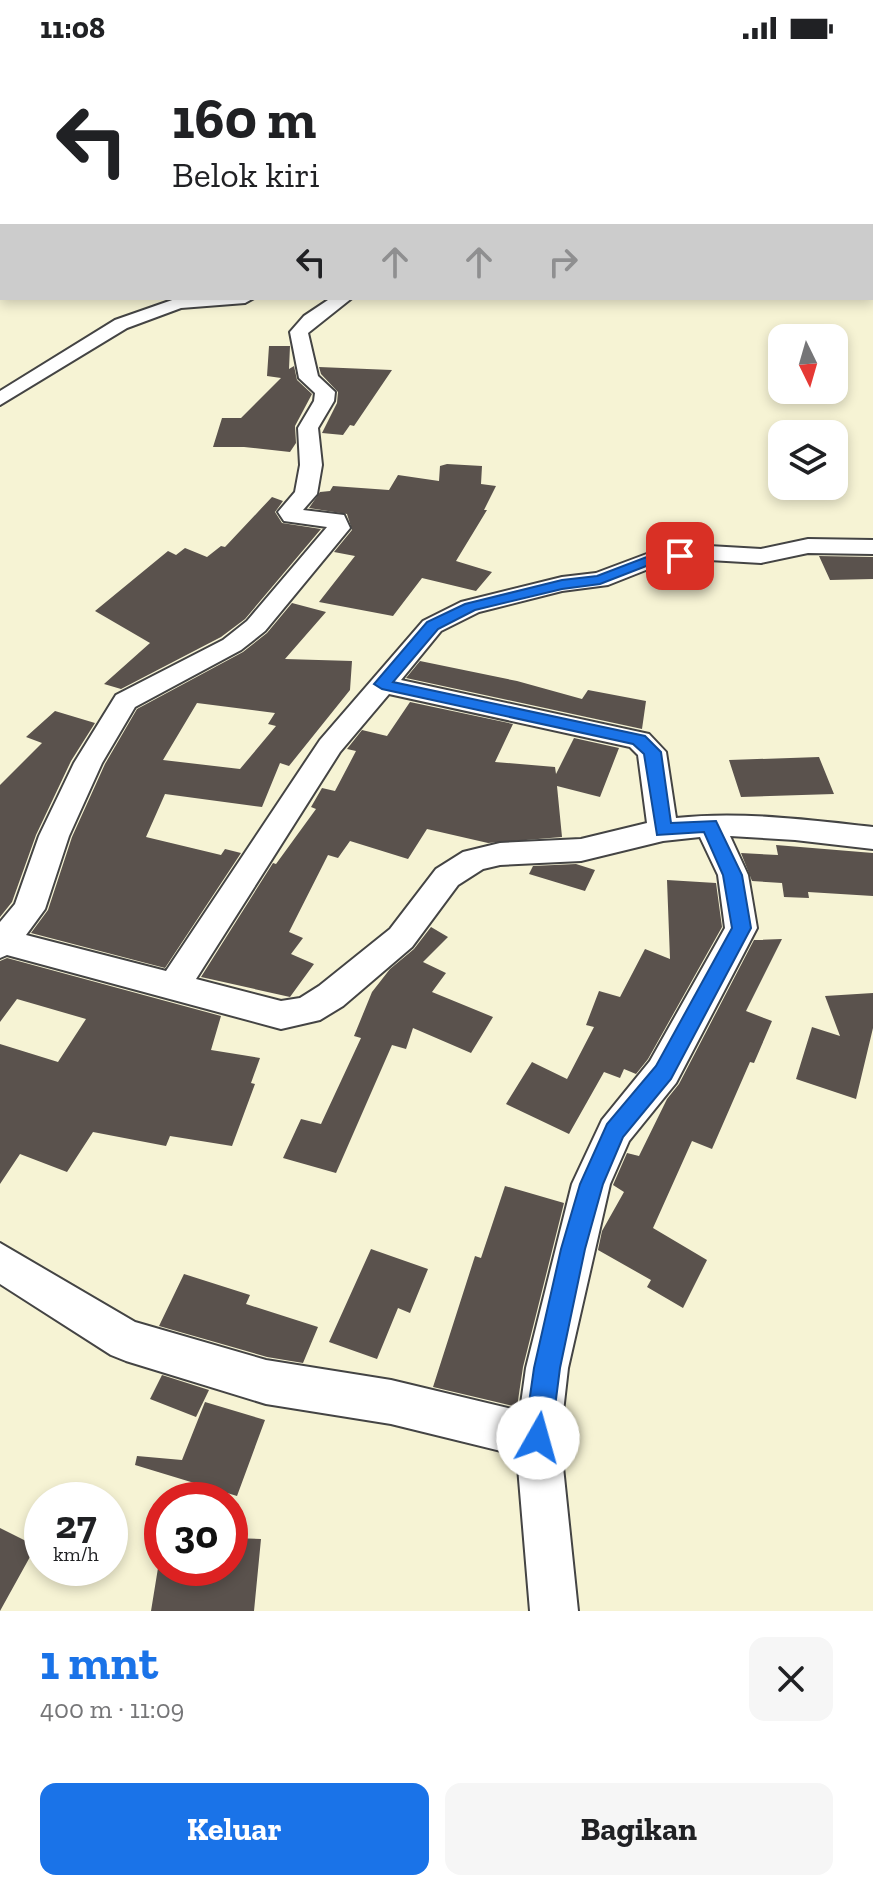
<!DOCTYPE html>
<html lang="id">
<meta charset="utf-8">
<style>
body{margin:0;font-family:"Zilla Slab",serif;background:#f6f6f6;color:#202124;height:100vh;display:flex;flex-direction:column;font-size:30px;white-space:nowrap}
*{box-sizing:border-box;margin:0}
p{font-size:26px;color:#757577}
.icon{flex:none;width:44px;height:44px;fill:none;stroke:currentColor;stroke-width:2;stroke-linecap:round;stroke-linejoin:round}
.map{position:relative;height:1555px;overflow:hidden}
.details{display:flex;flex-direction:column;background:#fff;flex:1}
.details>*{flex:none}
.hud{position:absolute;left:0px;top:0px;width:874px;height:244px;box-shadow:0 4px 12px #0003;background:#fff;color:#202124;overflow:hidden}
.needle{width:52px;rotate:175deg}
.controls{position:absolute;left:768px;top:268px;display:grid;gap:16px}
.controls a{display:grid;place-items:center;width:80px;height:80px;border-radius:16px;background:#fff;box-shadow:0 4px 12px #0003;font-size:40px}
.speed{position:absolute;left:24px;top:1426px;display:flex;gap:16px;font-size:40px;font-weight:700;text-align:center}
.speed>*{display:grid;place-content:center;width:104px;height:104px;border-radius:50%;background:#fff;box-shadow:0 4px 12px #0003;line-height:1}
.speed small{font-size:20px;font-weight:400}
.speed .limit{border:12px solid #d22;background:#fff;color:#111}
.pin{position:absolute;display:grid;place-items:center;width:68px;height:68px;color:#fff;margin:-34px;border-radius:16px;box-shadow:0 4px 12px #0006}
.me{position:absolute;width:88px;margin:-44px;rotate:7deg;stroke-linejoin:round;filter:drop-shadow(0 0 6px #0008)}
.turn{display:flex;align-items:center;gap:28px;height:168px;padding:0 40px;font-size:36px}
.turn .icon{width:104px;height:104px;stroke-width:2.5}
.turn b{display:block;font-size:56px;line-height:68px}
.lanes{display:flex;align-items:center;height:76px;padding:0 40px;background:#0003;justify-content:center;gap:40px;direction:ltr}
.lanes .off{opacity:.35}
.round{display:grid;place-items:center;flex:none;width:84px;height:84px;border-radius:16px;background:#f6f6f6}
.overview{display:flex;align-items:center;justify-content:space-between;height:136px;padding:0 40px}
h1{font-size:48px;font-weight:800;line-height:60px;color:#1a73e8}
.button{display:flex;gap:16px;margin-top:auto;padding:16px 40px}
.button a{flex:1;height:92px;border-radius:16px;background:#1a73e8;color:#fff;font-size:32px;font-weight:800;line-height:92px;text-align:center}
.button a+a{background:#f6f6f6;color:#202124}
.status{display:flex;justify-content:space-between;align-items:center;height:56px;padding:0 40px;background:#fff;direction:ltr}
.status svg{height:22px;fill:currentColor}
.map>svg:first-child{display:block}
.farmland{fill:#f6f3d4;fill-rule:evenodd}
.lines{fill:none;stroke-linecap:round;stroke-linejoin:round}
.stream{stroke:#3f96cf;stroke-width:3}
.building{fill:#5a524d;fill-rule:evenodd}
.street-casing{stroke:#444;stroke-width:4}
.street{fill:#fff;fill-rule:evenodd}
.route{fill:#1a73e8;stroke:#114b97;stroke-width:2}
</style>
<div class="status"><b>11:08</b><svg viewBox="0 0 49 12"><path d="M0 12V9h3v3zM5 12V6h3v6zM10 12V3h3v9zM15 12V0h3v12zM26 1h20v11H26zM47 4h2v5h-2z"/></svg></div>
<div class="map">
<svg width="873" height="1555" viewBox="0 0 873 1555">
<rect width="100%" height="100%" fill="#fffdf5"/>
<!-- farmland -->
<path class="farmland" d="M0,0H873V1555H0ZM2,2H872V242H2ZM782,282H834V334H782ZM782,378H834V430H782ZM42,1444H110V1512H42ZM162,1444H230V1512H162Z"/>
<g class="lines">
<!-- stream -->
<path class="stream" d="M872,0L873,6
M350,2L353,0"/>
</g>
<!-- building -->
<path class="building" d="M269,290H290L289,313L294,310L297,324L312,338L295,370L296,387L290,396L244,391H213L222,362H241L281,322L267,320Z
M319,311L367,313L392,314L354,370L350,369L343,379L322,377L337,347L338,336L321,318Z
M447,408L482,410L481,428L496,430L484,454H487L456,505L492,516L476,535L422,522L393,560L319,546L355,500L334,496L352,474L347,458L309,452L320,436L330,435L333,430L389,434L398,419L439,425L440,410Z
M272,441L283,445L275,456L282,467L321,473L245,563L221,581L121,633L104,628L150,587L95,555L168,495L176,499L185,492L207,501L221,490L225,491Z
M819,500L873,501V523L830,524Z
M292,547L326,556L285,603L352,605L350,634L289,710L280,707L262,751L165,738L146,781L221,799L225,793L241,797L165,912L31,877L48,854L72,781L105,708L137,653L243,596L267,577ZM197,647L275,657L268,668L276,670L240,713L163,704Z
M420,605L517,625L582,643L588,634L646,645L642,673L406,622Z
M410,646L513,668L495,706L555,711L556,718L574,682L619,692L600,741L557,730L562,781L488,787L427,773L408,803L350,785L338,802L328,799L289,876L303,882L291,898L314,908L290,941L201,921L273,807L276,808L316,753L311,751L322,732L335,735L356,695L347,693L362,674L387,680Z
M55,655L95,667L71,705L36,779L12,846L0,861V729L42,687L26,681Z
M819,701L834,738L741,741L729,704Z
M776,789L873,797V840L808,836L809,842L784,841L782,827L752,825L741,797L778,799Z
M576,808L595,814L585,835L529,818L533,810Z
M667,824L716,827L722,871L648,1003L636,1018L624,1013L620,1022L604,1016L569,1078L506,1048L532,1006L567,1023L594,971L586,969L599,935L620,941L645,893L670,903Z
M431,871L448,881L423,906L446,917L432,936L493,961L471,997L413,972L406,993L392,989L336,1117L283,1102L301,1063L321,1068L361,982L354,980L372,936L390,913L414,893Z
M782,883L746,955L772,965L754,1007L750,1006L712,1093L692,1085L653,1172L707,1204L683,1252L647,1231L651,1224L598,1194L602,1175L624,1136L613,1129L627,1097L639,1100L667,1043L679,1028L754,884Z
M7,902L221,960L211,994L260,1002L251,1027L255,1028L232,1090L170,1080L166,1090L93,1076L67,1116L20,1098L0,1128V988L58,1006L86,963L17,943L0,966V905Z
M873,937V972L856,1043L796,1023L812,971L840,980L825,940Z
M505,1130L564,1147L523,1311L517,1351L433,1331L475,1200L481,1202Z
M371,1193L428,1213L410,1257L398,1252L377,1303L329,1286Z
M184,1218L250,1239L246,1248L318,1271L303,1307L267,1301L159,1270Z
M162,1319L209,1334L196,1361L150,1343Z
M205,1346L265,1364L237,1440L135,1409L137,1400L182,1404Z
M0,1472L36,1490L0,1555Z
M230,1482L261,1483L254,1555H151L158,1512H230Z"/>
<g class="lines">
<defs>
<path id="street" d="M178,242H254L245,247L181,252L127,272L0,349V335L115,264Z
M331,242H352L308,277L318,320L335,336L334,345L318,372L322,409L317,438L303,454L344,459L350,472L265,575L241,594L135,651L102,707L69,780L45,853L26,879L166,915L320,684L423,565L461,546L562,521L596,517L652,496L709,490L761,493L808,483L873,484V498L808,497L761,507L709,504L656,510L608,529L562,535L479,556L441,575L401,624L649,678L666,696L676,762C742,755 808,764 873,771V793L795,784L730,780L748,819L757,872L676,1027L629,1085L610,1128L568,1312L560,1382L578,1555H530L517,1399L391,1368L266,1348L126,1305L111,1299L0,1228V1187L135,1266L266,1304L391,1324L520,1355L526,1312L572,1128L602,1064L650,1005L725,872L718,819L700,781L663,785L581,805L500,809L483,813L458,829L412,891L343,950L320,964L281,973L7,899L0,902V866L15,848L39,780L74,707L116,639L223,584L247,565L327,471L284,465L278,456L295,436L300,409L298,372L314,345L315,337L299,322L290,276L304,260ZM389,638L630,691L638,699L647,767L581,783L500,787L463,796L436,813L390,873L319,930L300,942L281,945L196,923L340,696Z"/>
</defs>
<!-- street casing -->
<use href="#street" class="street-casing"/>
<!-- street -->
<use href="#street" class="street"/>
</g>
<!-- route -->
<path class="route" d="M680,496L685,497V503L654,507L600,528L562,533L475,554L438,573L393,626L645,680L661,696L671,767L716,765L742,819L751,872L671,1023L623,1081L603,1128L585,1193L560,1312L551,1382L547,1392L538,1396L528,1392L524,1382L534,1312L561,1193L580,1128L607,1068L656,1010L732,872L723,819L704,776L657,779L644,698L633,688L382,633L374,628L427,566L465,548L562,524L597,520L652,499Z"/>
</svg>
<div class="controls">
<a><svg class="needle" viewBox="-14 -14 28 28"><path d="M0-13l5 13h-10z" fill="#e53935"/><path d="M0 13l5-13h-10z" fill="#757577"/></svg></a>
<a><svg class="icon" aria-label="layers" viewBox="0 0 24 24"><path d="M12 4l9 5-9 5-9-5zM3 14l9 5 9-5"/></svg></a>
</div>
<div class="speed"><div>27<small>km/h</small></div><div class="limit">30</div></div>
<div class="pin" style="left:680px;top:500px;background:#d93025"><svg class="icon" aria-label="arrive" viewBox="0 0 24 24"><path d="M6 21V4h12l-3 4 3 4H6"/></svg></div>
<svg class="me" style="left:538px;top:1382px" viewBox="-20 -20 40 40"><circle r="19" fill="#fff"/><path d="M0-13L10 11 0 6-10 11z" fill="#1a73e8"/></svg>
<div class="hud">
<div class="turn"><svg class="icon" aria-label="left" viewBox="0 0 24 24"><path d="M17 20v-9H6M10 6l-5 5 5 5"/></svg><div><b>160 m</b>Belok kiri</div></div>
<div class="lanes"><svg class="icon" aria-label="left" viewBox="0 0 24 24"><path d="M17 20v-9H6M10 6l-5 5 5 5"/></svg><svg class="icon off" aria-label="ahead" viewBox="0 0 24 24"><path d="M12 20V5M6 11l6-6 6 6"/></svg><svg class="icon off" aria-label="ahead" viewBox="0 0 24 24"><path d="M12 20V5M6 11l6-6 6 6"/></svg><svg class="icon off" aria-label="right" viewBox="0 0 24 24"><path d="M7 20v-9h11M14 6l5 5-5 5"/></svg></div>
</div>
</div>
<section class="details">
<div class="overview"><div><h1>1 mnt</h1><p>400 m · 11:09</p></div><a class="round"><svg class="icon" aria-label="close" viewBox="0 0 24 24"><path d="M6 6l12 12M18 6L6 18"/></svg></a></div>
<div class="button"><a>Keluar</a><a>Bagikan</a></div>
</section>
